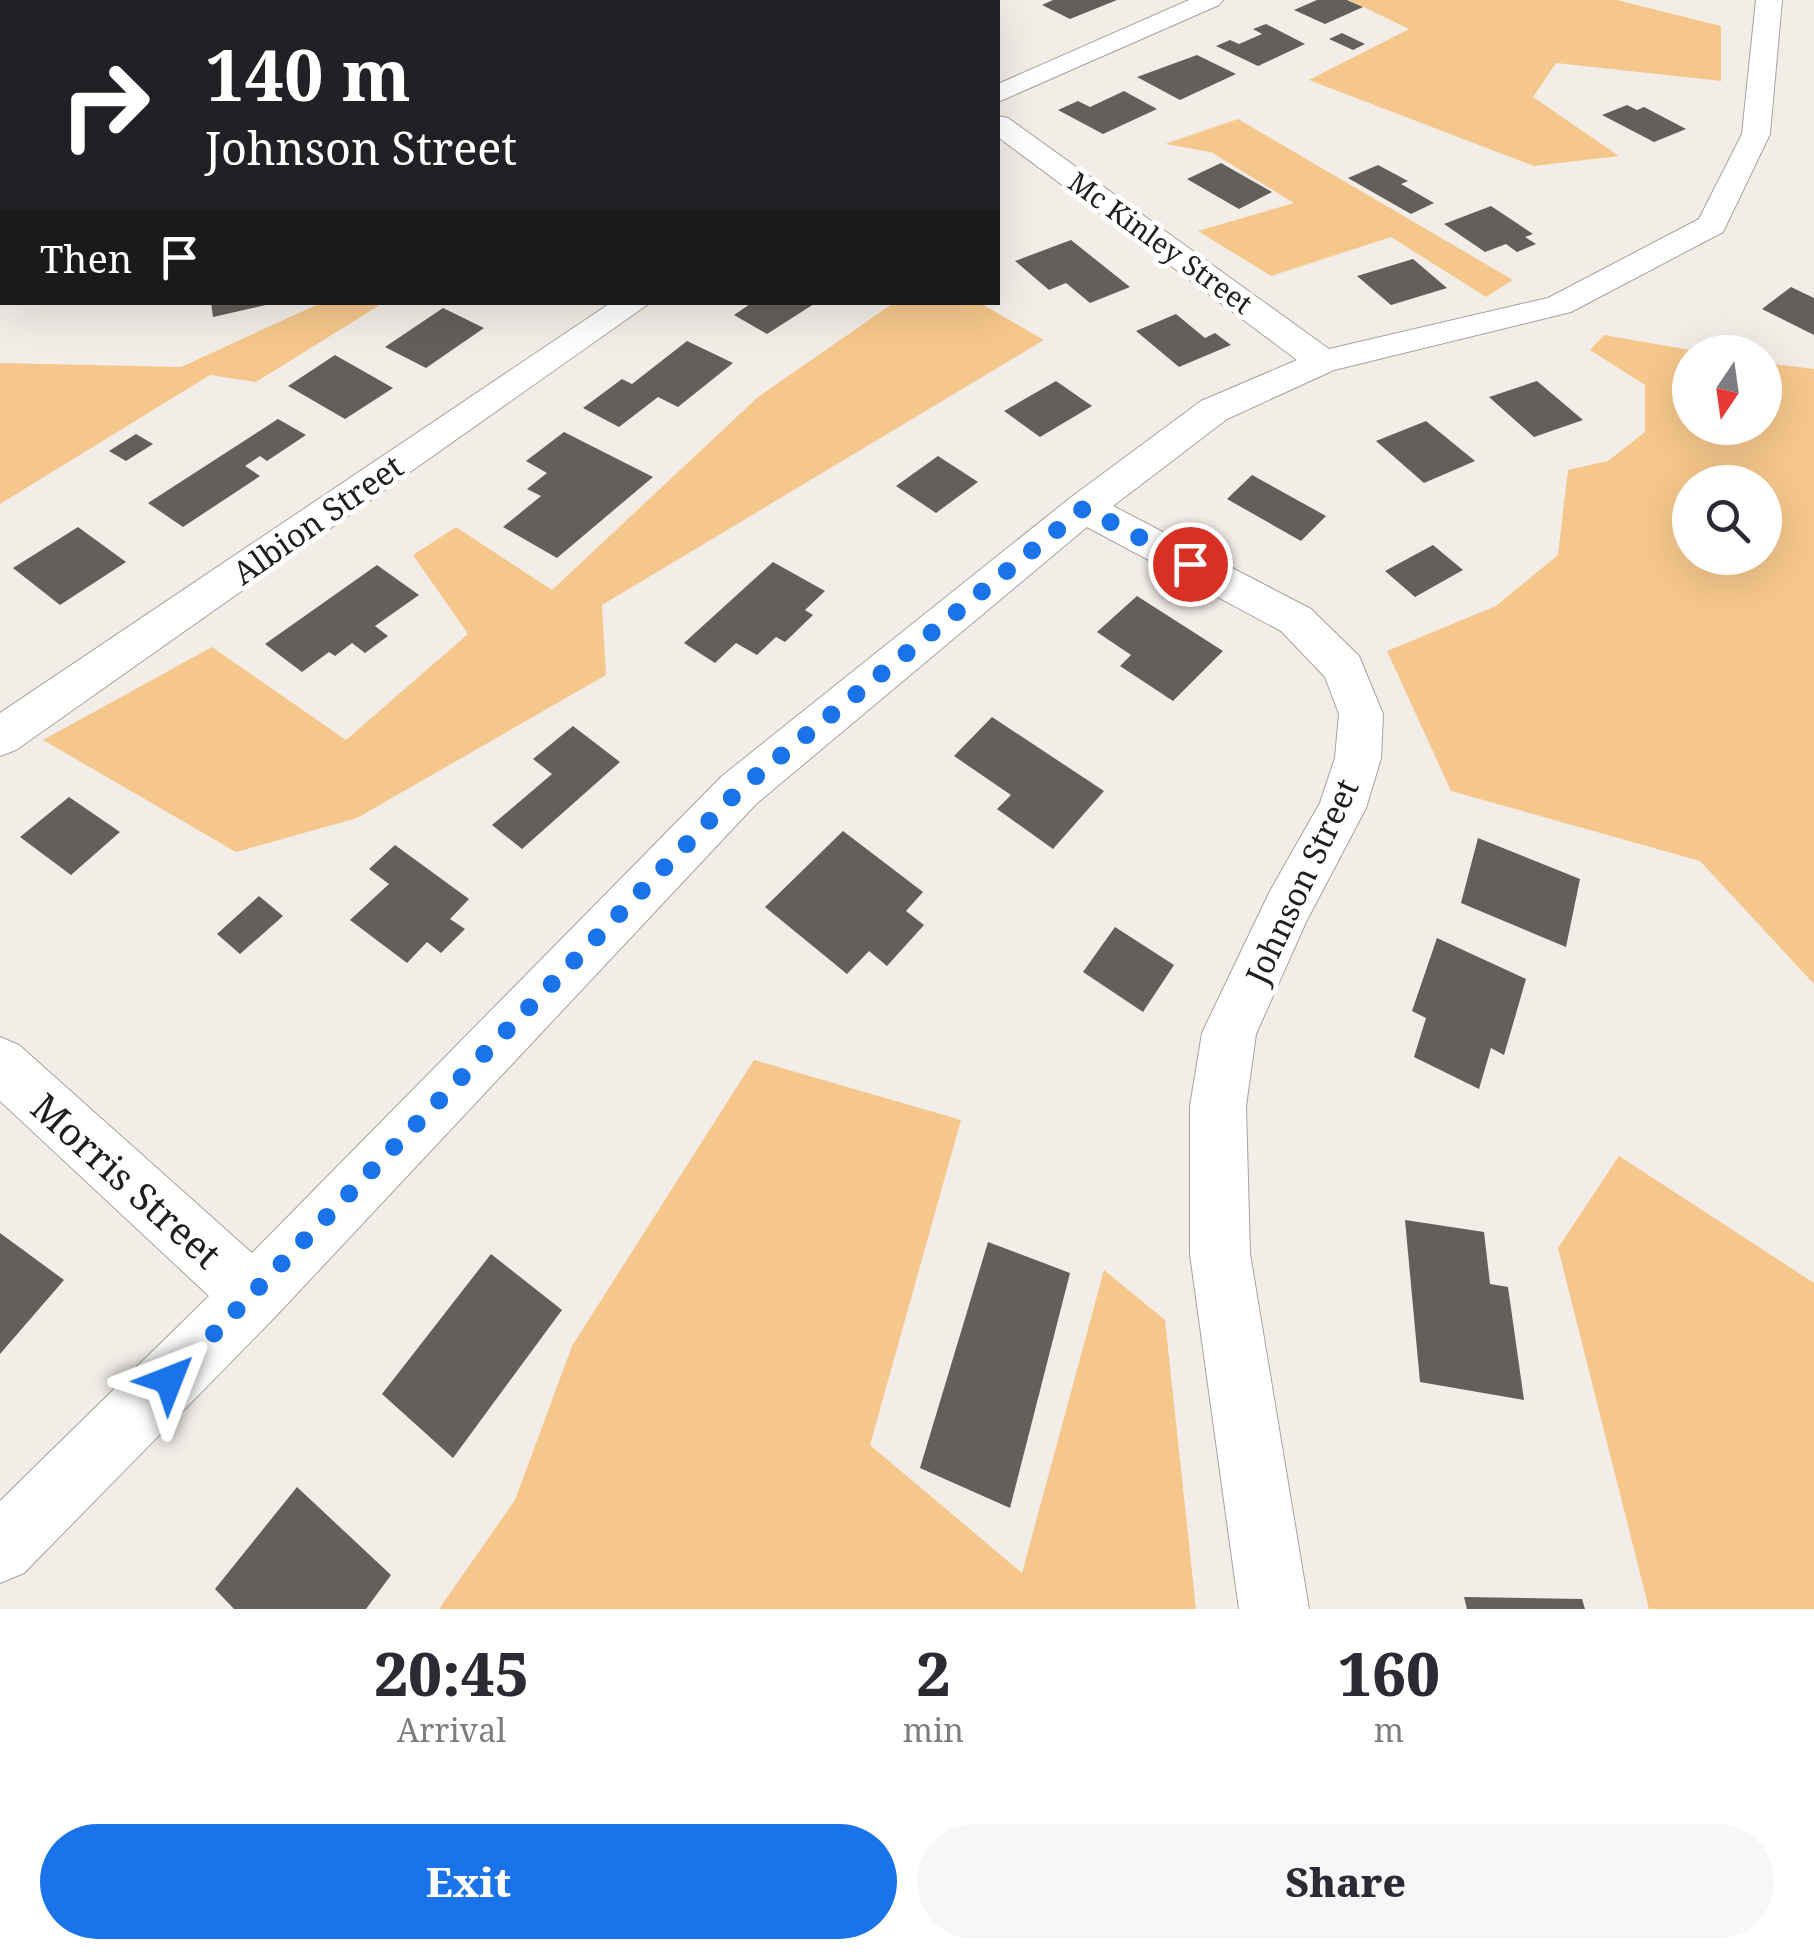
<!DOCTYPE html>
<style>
body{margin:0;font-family:"Noto Serif",serif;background:#f7f7f7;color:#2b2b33;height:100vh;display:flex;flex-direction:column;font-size:38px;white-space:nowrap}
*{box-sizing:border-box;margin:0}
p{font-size:32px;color:#7c7c81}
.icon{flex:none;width:55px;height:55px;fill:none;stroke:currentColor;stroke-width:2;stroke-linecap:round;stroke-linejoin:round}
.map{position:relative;height:1609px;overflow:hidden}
.details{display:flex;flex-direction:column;background:#fff;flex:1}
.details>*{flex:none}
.banner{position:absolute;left:0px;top:0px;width:1000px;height:305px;box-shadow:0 10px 40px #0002;background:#202124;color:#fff;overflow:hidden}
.needle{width:65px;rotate:193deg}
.tools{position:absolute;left:1672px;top:335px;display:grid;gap:20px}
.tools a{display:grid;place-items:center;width:110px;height:110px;border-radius:50%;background:#fff;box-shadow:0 10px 40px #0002;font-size:50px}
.pin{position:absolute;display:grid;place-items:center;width:85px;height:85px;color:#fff;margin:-42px;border:5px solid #fff;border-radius:50%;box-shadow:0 2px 10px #0007}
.me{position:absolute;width:110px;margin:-55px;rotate:45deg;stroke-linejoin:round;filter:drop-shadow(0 0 8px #0008)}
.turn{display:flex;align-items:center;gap:35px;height:210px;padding:0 40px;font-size:45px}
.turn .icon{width:130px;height:130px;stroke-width:2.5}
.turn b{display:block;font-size:70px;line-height:85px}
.then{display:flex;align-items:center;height:95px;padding:0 40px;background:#0003;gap:20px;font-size:38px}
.eta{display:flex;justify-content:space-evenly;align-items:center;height:170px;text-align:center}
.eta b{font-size:60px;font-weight:800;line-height:70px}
.action{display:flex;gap:20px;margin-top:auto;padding:20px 40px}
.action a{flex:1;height:115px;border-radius:60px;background:#1a73e8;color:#fff;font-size:40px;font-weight:800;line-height:115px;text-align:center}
.action a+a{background:#f7f7f7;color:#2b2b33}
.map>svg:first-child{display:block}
.green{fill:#f6c78c;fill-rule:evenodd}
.building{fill:#635f5a}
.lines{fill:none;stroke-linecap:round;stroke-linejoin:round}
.minor-casing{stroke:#a7a39e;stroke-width:2}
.minor{fill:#fff;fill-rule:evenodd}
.route{stroke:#1a73e8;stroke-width:18;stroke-dasharray:0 32.4}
.labels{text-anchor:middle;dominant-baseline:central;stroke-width:10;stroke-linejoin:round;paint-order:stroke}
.far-street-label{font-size:28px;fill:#211f1d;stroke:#fff}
.street-label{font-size:32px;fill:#211f1d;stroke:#fff}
.near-street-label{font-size:38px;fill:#211f1d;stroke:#fff}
</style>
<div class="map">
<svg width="1814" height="1609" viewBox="0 0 1814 1609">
<rect width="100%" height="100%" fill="#f2ede7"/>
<!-- green -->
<path class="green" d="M1349,0H1617L1721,26V81L1556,63L1533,97L1619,156L1534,166L1309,80L1409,29Z
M1238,119L1513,280L1486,297L1391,237L1271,276L1198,231L1294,203L1211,152L1165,144Z
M323,302L383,303L256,382L210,375L0,504V363L181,367Z
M895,302L980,303L1044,340L602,605L606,675L357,818L236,852L43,740L212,647L346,740L468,634L413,555L456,527L552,590L758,397Z
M1604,335L1701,352H1690V428H1765V363L1814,369V984L1700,861L1451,791L1387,651L1496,606L1558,555L1568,470L1608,461L1645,432V385L1590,350ZM1690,482H1765V558H1690Z
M754,1060L961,1120L870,1445L1022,1573L1104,1270L1165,1320L1196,1609H439L515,1500L572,1346Z
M1619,1156L1814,1283V1609H1649L1558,1248Z"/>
<!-- building -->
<path class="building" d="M1053,0H1117L1070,19L1042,5Z
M1317,0H1347L1363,7L1325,24L1294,10Z
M1266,24L1305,44L1258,66L1216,46L1230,40L1239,44L1262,34L1253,29Z
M1342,33L1365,44L1353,50L1329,39Z
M1197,55L1236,74L1180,100L1137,77Z
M1124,91L1157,109L1103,134L1058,110L1078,101L1090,107Z
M1627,105L1637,110L1644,107L1686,129L1654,142L1602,115Z
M1221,163L1272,192L1239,209L1187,179Z
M1378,165L1408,181L1401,184L1434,203L1411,214L1348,178Z
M1491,206L1533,234L1525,237L1536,244L1517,252L1506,244L1485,252L1444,224Z
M1071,240L1130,287L1090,303L1066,283L1049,290L1015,261Z
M1413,259L1447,288L1391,305L1357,276Z
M1791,287L1814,298V335L1762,309Z
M211,302H270V304L213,317Z
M753,302H817L767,334L734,315Z
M443,308L484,328L426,368L385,347Z
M1176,314L1205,338L1215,333L1231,345L1179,367L1136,331Z
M687,341L733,363L678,407L658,397L619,427L583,408L622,379L632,384Z
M335,355L393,388L345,419L288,386Z
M1056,381L1092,406L1040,437L1004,411Z
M1537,381L1583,420L1534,437L1489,397Z
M278,419L306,435L267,461L260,456L245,466L260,476L183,527L148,503Z
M1426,421L1475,461L1424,483L1376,441Z
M564,432L653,477L557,558L503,527L541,496L527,489L547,473L526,461Z
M136,434L153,444L126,461L109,451Z
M938,456L978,482L936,513L896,486Z
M1252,475L1326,516L1301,541L1227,499Z
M78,527L126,562L60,605L13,568Z
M1433,545L1463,570L1415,597L1385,571Z
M773,562L825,591L805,610L813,615L785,642L776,637L757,655L736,643L715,663L684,643Z
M377,565L419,595L375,626L388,636L365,653L352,643L335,656L329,652L302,672L265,644Z
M1137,596L1223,651L1173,701L1120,666L1131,655L1097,632Z
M992,717L1104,791L1053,849L997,809L1011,795L954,756Z
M573,726L620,762L522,849L492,825L552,774L533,759Z
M69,797L120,832L71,875L20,837Z
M843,831L923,892L906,911L924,925L887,966L869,951L847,974L765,907Z
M1478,838L1580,879L1566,947L1461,903Z
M395,845L469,899L450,919L465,929L441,953L427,942L407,963L350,920L389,884L369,869Z
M259,896L283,916L240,954L217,934Z
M1115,927L1174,965L1143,1012L1083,972Z
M1437,938L1526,979L1504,1055L1491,1048L1479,1089L1414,1057L1426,1018L1412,1011Z
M1405,1220L1484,1232L1490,1284L1508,1287L1524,1400L1420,1382Z
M0,1233L64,1280L0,1354Z
M988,1242L1070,1273L1010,1508L920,1468Z
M491,1254L562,1310L453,1458L382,1394Z
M297,1487L391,1575L366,1609H234L215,1589Z
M1464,1597L1582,1599L1585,1609H1467Z"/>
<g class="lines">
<defs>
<path id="minor" d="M1189,0H1223L1219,5L998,102V84Z
M1756,0H1782L1770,134L1723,232L1571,312L1334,370L1227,419L1113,506L1311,609L1359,656L1383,714L1381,758L1366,808L1306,922L1256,1034L1246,1106L1250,1254L1309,1609H1239L1190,1254V1106L1202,1033L1270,891L1320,803L1335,758L1339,714L1325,677L1281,631L1087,527L756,804L275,1317L24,1573L0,1583V1501L209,1296L0,1101V1037L19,1045L252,1253L722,776L1070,498L1201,401L1297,360L998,137V116L1008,118L1329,349L1548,298L1699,219L1742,134Z
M612,302H651L16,750L0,756V713Z"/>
</defs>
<!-- minor casing -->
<use href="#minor" class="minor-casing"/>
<!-- minor -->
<use href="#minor" class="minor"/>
</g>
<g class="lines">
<!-- route -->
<path class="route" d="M169,1380L739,790L1084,508L1190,564"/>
</g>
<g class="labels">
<!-- far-street labels -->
<g class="far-street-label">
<text transform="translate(1161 242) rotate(36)">Mc Kinley Street</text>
</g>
<!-- street labels -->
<g class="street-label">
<text transform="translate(317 519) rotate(-35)">Albion Street</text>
<text transform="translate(1301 881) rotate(-65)">Johnson Street</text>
</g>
<!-- near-street labels -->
<g class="near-street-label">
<text transform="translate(127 1180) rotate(42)">Morris Street</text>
</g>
</g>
</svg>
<div class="tools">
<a><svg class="needle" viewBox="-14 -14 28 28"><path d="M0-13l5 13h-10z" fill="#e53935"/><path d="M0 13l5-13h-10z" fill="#7c7c81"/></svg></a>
<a><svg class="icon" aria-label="search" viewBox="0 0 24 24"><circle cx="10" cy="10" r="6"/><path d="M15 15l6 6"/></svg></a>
</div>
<div class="pin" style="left:1190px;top:564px;background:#d93025"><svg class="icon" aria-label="arrive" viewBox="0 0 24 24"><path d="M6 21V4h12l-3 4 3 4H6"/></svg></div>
<svg class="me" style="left:169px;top:1380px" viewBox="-20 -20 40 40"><path d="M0-17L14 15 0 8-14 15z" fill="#1a73e8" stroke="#fff" stroke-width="4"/></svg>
<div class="banner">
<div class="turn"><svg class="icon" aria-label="right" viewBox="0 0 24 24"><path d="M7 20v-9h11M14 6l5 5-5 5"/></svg><div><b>140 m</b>Johnson Street</div></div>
<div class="then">Then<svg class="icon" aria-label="arrive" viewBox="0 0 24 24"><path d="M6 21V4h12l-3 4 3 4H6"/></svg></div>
</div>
</div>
<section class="details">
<div class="eta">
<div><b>20:45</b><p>Arrival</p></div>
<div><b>2</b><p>min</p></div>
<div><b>160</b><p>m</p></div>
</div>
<div class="action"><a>Exit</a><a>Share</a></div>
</section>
